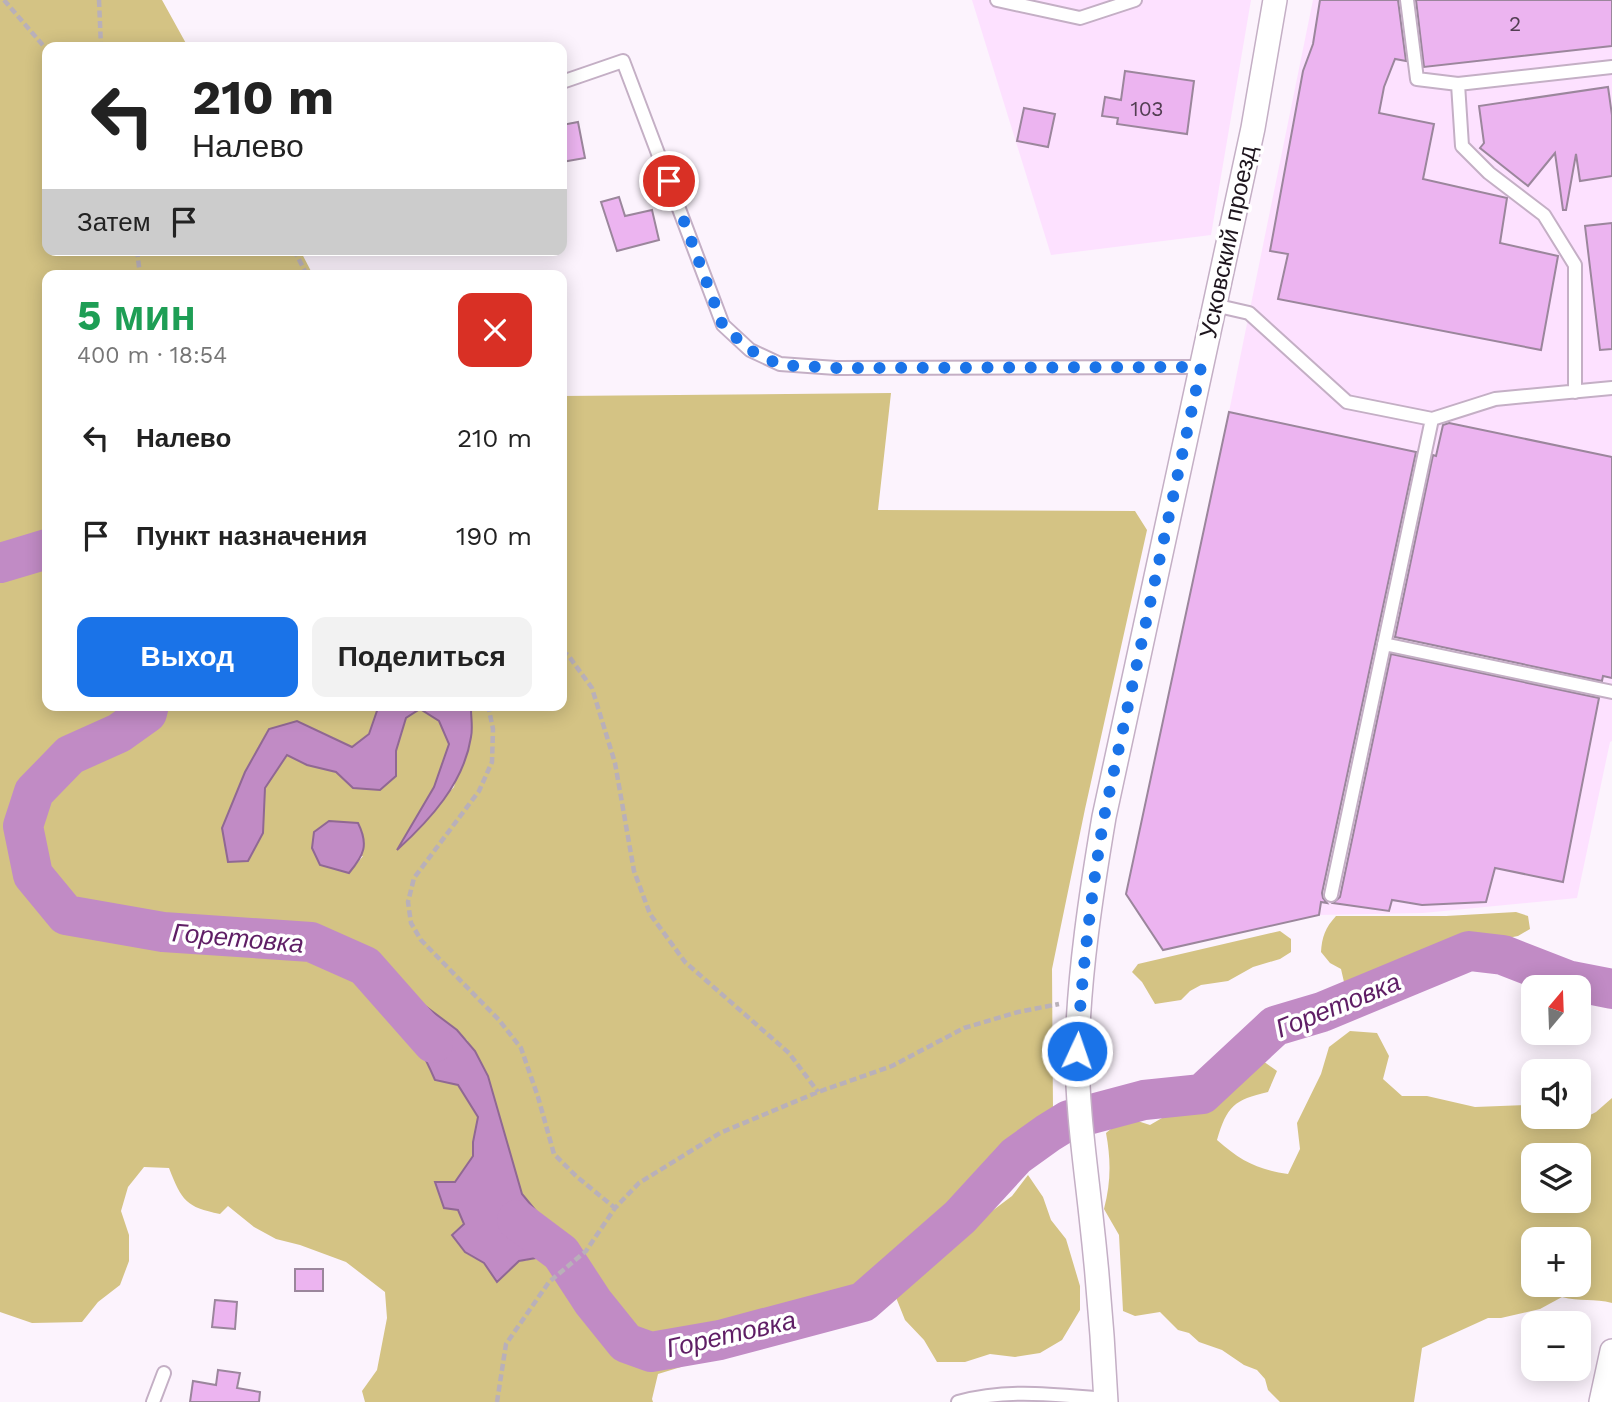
<!DOCTYPE html>
<html lang="ru">
<meta charset="utf-8">
<style>
body{margin:0;font-family:"Work Sans",sans-serif;background:#f2f2f2;color:#222;height:100vh;display:flex;flex-direction:column;font-size:26px;white-space:nowrap}
*{box-sizing:border-box;margin:0}
p{font-size:23px;color:#767676}
.icon{flex:none;width:38px;height:38px;fill:none;stroke:currentColor;stroke-width:2;stroke-linecap:round;stroke-linejoin:round}
.map{position:relative;flex:1;overflow:hidden}
.sheet{position:absolute;left:42px;top:270px;width:525px;height:441px;display:flex;flex-direction:column;background:#fff;border-radius:14px;box-shadow:0 4px 18px #0003}
.sheet>*{flex:none}
.guide{position:absolute;left:42px;top:42px;width:525px;height:214px;border-radius:14px;box-shadow:0 4px 18px #0003;background:#fff;color:#222;overflow:hidden}
.needle{width:46px;rotate:19deg}
.tools{position:absolute;left:1521px;top:975px;display:grid;gap:14px}
.tools a{display:grid;place-items:center;width:70px;height:70px;border-radius:14px;background:#fff;box-shadow:0 4px 18px #0003;font-size:35px}
.pin{position:absolute;display:grid;place-items:center;width:60px;height:60px;color:#fff;margin:-30px;border:4px solid #fff;border-radius:50%;box-shadow:0 2px 7px #0007}
.me{position:absolute;width:77px;margin:-38px;rotate:3deg;stroke-linejoin:round;filter:drop-shadow(0 0 5px #0008)}
.turn{display:flex;align-items:center;gap:24px;height:147px;padding:0 35px;font-size:32px}
.turn .icon{width:91px;height:91px;stroke-width:2.5}
.turn b{display:block;font-size:49px;line-height:60px}
.then{display:flex;align-items:center;height:66px;padding:0 35px;background:#0003;gap:14px;font-size:26px}
.round{display:grid;place-items:center;flex:none;width:74px;height:74px;border-radius:14px;background:#f2f2f2}
.summary{display:flex;align-items:center;justify-content:space-between;height:119px;padding:0 35px}
h1{font-size:42px;font-weight:700;line-height:52px;color:#1e9e55}
.button{display:flex;gap:14px;margin-top:auto;padding:14px 35px}
.button a{flex:1;height:80px;border-radius:14px;background:#1a73e8;color:#fff;font-size:28px;font-weight:700;line-height:80px;text-align:center}
.button a+a{background:#f2f2f2;color:#222}
ul{padding:0;list-style:none}
li{display:flex;align-items:center;gap:21px;height:98px;padding:0 35px}
li div{flex:1}
li b{display:block;font-size:26px}
li em{font-style:normal}
.map>svg:first-child{display:block}
.built{fill:#fde1ff}
.green{fill:#d4c384;fill-rule:evenodd}
.water{fill:#c18bc5;stroke:#906893;stroke-width:2}
.lines{fill:none;stroke-linecap:round;stroke-linejoin:round}
.river{stroke:#c18bc5;stroke-width:40}
.building{fill:#ecb4f0;stroke:#9b869c;stroke-width:2}
.service-casing{stroke:#c4afc5;stroke-width:16}
.minor-casing{stroke:#c4afc5;stroke-width:26}
.path{stroke:#b9b0b9;stroke-width:4.5;stroke-dasharray:7 3.5;stroke-linecap:butt}
.service{stroke:#fff;stroke-width:12}
.minor{stroke:#fff;stroke-width:23}
.route{stroke:#1a73e8;stroke-width:12;stroke-dasharray:0 21.6}
.labels{text-anchor:middle;dominant-baseline:central;stroke-width:7;stroke-linejoin:round;paint-order:stroke}
.number-label{font-size:21px;fill:#523e52}
.street-label{font-size:24px;fill:#1e161e;stroke:#fff}
.water-label{font-size:26px;font-style:italic;fill:#5f1e65;stroke:#fff}
</style>
<div class="map">
<svg width="1612" height="1402" viewBox="0 0 1612 1402">
<rect width="100%" height="100%" fill="#fcf3fd"/>
<!-- built -->
<path class="built" d="M972,0H1251L1211,235L1051,255Z
M1313,0H1612V741L1610,742L1577,898L1423,913L1319,915L1229,412Z"/>
<!-- green -->
<path class="green" d="M0,0H162L188,47H47V250H300L313,275H47V705H379L369,734L351,748L297,721L265,788L287,755L307,765L336,772L353,788L396,776V751L406,718L420,709L439,721L449,744L434,787L399,848L454,787L471,710L466,705H562V396L891,393L878,510L1135,511L1147,530L1085,809L1052,969L1053,1111L1050,1117L1028,1126L1010,1144L968,1195L875,1275L799,1310L710,1331L703,1355L681,1367L658,1374L652,1399L653,1402H365L362,1391L377,1370L387,1318L385,1292L346,1262L300,1245L276,1239L254,1227L228,1206L220,1214C186,1207 182,1201 169,1168L144,1167L128,1187L121,1211L129,1235V1261L120,1285L98,1302L82,1322L32,1323L0,1312ZM363,856L349,873L320,865ZM397,985L467,1040L488,1076L522,1194L569,1252C537,1256 494,1274 466,1253C461,1248 457,1241 452,1235L464,1224L458,1210L435,1182H455L473,1156V1142L478,1117L458,1085L435,1080C425,1057 413,1031 392,1018L400,994Z
M1516,912L1528,916L1530,929L1518,936L1413,957L1393,971L1344,982L1341,969L1330,963L1321,952C1322,937 1325,928 1336,916H1446Z
M1280,931L1291,939V952L1280,959L1253,967L1228,981L1201,985L1190,991L1181,1000L1155,1004L1142,982L1132,972L1138,964Z
M1350,1031L1377,1033L1389,1056L1383,1079L1402,1096H1427L1475,1107L1527,1105L1533,1108V1116L1551,1117L1573,1124L1596,1112L1612,1098V1303C1595,1298 1579,1302 1562,1297L1540,1309L1501,1318H1488L1422,1348L1414,1402H1280L1268,1390L1265,1379L1257,1370L1244,1365L1222,1350L1199,1342L1189,1333L1178,1330L1160,1312L1135,1316L1123,1311L1119,1235L1104,1209C1111,1182 1111,1160 1106,1133L1125,1117L1150,1125L1215,1087L1233,1070L1256,1056L1277,1071L1268,1092C1234,1100 1227,1106 1217,1140C1241,1161 1256,1169 1288,1174L1300,1149L1297,1123L1321,1074L1329,1047ZM1533,1155H1578V1200H1533ZM1533,1239H1578V1284H1533Z
M1028,1175L1043,1197L1051,1220L1066,1239L1080,1286V1310L1062,1340L1040,1353L1015,1357L990,1354L965,1362H937L924,1340L905,1320L895,1295L909,1274L933,1261L951,1242L1012,1196Z"/>
<!-- water -->
<path class="water" d="M379,705H466L471,709C471,718 473,728 471,737C464,783 430,820 397,850L434,787L449,744L439,721L420,709L406,718L396,751V776L380,790L353,788L336,772L307,765L287,755L265,788L263,833L248,861L228,862L222,828L245,772L269,729L297,721L352,747L369,734Z
M329,821L358,823C369,845 364,855 349,873L320,865L312,848L314,832Z
M396,984L457,1030L475,1051L488,1076L522,1194L570,1252L519,1261L497,1282L484,1263L465,1252L452,1235L464,1224L458,1210L444,1208L435,1182H455L473,1156V1142L478,1117L458,1085L435,1080C425,1057 413,1031 391,1018L399,994Z"/>
<g class="lines">
<!-- river -->
<path class="river" d="M0,563L47,549
M149,705L147,713L119,733L70,755L34,792L23,826L33,875L66,915L163,932L311,942L365,966L433,1043
M517,1220L561,1253L593,1302L626,1343L651,1352L720,1340L863,1302L960,1217L1016,1156L1048,1133L1069,1120L1144,1100L1202,1094L1275,1026L1322,1012L1469,951L1503,955L1567,980L1612,989"/>
</g>
<!-- building -->
<path class="building" d="M1320,0H1398L1406,61L1395,59L1384,87L1379,113L1434,124L1423,179L1507,198L1500,243L1558,256L1541,350L1278,299L1288,254L1270,251L1303,71L1313,44Z
M1416,0H1612V46L1424,67Z
M1125,71L1194,81L1187,134L1117,124L1118,118L1102,116L1105,97L1121,100Z
M1608,87L1612,115V176L1580,181L1576,154L1566,210H1563L1555,153L1528,186L1480,148L1484,143L1479,106Z
M1024,108L1055,114L1048,147L1017,141Z
M578,122L585,158L562,162V125Z
M619,197L625,216L652,210L659,240L617,251L601,202Z
M1612,223V349L1600,350L1585,226Z
M1229,412L1416,452L1322,893L1323,898L1327,903L1321,902L1319,915L1163,950L1126,894Z
M1449,423L1612,457V678L1603,676L1602,681L1395,637L1433,455L1436,456L1443,425Z
M1391,654L1599,698L1563,882L1495,868L1486,902L1422,905L1392,900L1389,911L1333,903L1340,897Z
M295,1269H323V1291H295Z
M215,1300L237,1302L235,1329L212,1327Z
M218,1370L240,1373L237,1388L260,1392L259,1402H190L193,1381L216,1385Z"/>
<g class="lines">
<defs>
<path id="service" d="M997,0L1080,18L1135,0
M1407,0L1417,79L1458,84
M562,82L623,61L723,325L750,350L780,364L836,368L1201,367
M1214,305L1249,313L1347,402L1432,419L1331,895
M1575,392V265L1544,215L1489,173L1462,146L1458,84L1612,67
M1432,419L1495,399L1612,388
M1384,644L1612,692
M153,1402L164,1373
M958,1402C1008,1388 1055,1395 1106,1399"/>
<path id="minor" d="M1106,1402C1103,1340 1098,1278 1091,1216C1085,1161 1077,1106 1077,1051C1079,973 1091,894 1104,817L1253,128L1275,0
M1601,1402L1612,1351"/>
</defs>
<!-- service casing -->
<use href="#service" class="service-casing"/>
<!-- minor casing -->
<use href="#minor" class="minor-casing"/>
<!-- path -->
<path class="path" d="M4,0L47,50
M99,0L101,47
M137,250L140,275
M294,250L307,275
M562,651L568,655L592,688L615,763L634,871L650,914L685,962L789,1053L818,1092
M488,705L493,729L492,762L479,791L414,878L408,902L411,923L421,940L499,1020L521,1048L538,1097L554,1154L576,1176L615,1208
M497,1402L506,1344L549,1282L586,1251L615,1208L639,1183L720,1133L818,1092L892,1066L964,1028L1018,1012L1059,1004"/>
<!-- service -->
<use href="#service" class="service"/>
<!-- minor -->
<use href="#minor" class="minor"/>
</g>
<g class="lines">
<!-- route -->
<path class="route" d="M669,181L723,326L750,350L780,365L836,368L1201,367L1104,817C1091,895 1082,973 1077,1051"/>
</g>
<g class="labels">
<!-- number labels -->
<g class="number-label">
<text x="1515" y="23">2</text>
<text x="1147" y="108">103</text>
</g>
<!-- street labels -->
<g class="street-label">
<text transform="translate(1228 242) rotate(-78)">Усковский проезд</text>
</g>
<!-- water labels -->
<g class="water-label">
<text transform="translate(238 938) rotate(5)">Горетовка</text>
<text transform="translate(1338 1005) rotate(-22)">Горетовка</text>
<text transform="translate(731 1334) rotate(-13)">Горетовка</text>
</g>
</g>
</svg>
<div class="tools">
<a><svg class="needle" viewBox="-14 -14 28 28"><path d="M0-13l5 13h-10z" fill="#e53935"/><path d="M0 13l5-13h-10z" fill="#767676"/></svg></a>
<a><svg class="icon" aria-label="sound" viewBox="0 0 24 24"><path d="M4 9h4l5-4v14l-5-4H4zM17 9q2 3 0 6"/></svg></a>
<a><svg class="icon" aria-label="layers" viewBox="0 0 24 24"><path d="M12 4l9 5-9 5-9-5zM3 14l9 5 9-5"/></svg></a>
<a>+</a>
<a>−</a>
</div>
<div class="pin" style="left:669px;top:181px;background:#d93025"><svg class="icon" aria-label="arrive" viewBox="0 0 24 24"><path d="M6 21V4h12l-3 4 3 4H6"/></svg></div>
<svg class="me" style="left:1077px;top:1051px" viewBox="-20 -20 40 40"><circle r="17" fill="#1a73e8" stroke="#fff" stroke-width="3"/><path d="M0-11L8 9 0 5-8 9z" fill="#fff"/></svg>
<div class="guide">
<div class="turn"><svg class="icon" aria-label="left" viewBox="0 0 24 24"><path d="M17 20v-9H6M10 6l-5 5 5 5"/></svg><div><b>210 m</b>Налево</div></div>
<div class="then">Затем<svg class="icon" aria-label="arrive" viewBox="0 0 24 24"><path d="M6 21V4h12l-3 4 3 4H6"/></svg></div>
</div>
<section class="sheet">
<div class="summary"><div><h1>5 мин</h1><p>400 m · 18:54</p></div><a class="round" style="background:#d93025;color:#fff"><svg class="icon" aria-label="close" viewBox="0 0 24 24"><path d="M6 6l12 12M18 6L6 18"/></svg></a></div>
<ul>
<li><svg class="icon" aria-label="left" viewBox="0 0 24 24"><path d="M17 20v-9H6M10 6l-5 5 5 5"/></svg><div><b>Налево</b></div><em>210 m</em></li>
<li><svg class="icon" aria-label="arrive" viewBox="0 0 24 24"><path d="M6 21V4h12l-3 4 3 4H6"/></svg><div><b>Пункт назначения</b></div><em>190 m</em></li>
</ul>
<div class="button"><a>Выход</a><a>Поделиться</a></div>
</section>
</div>
